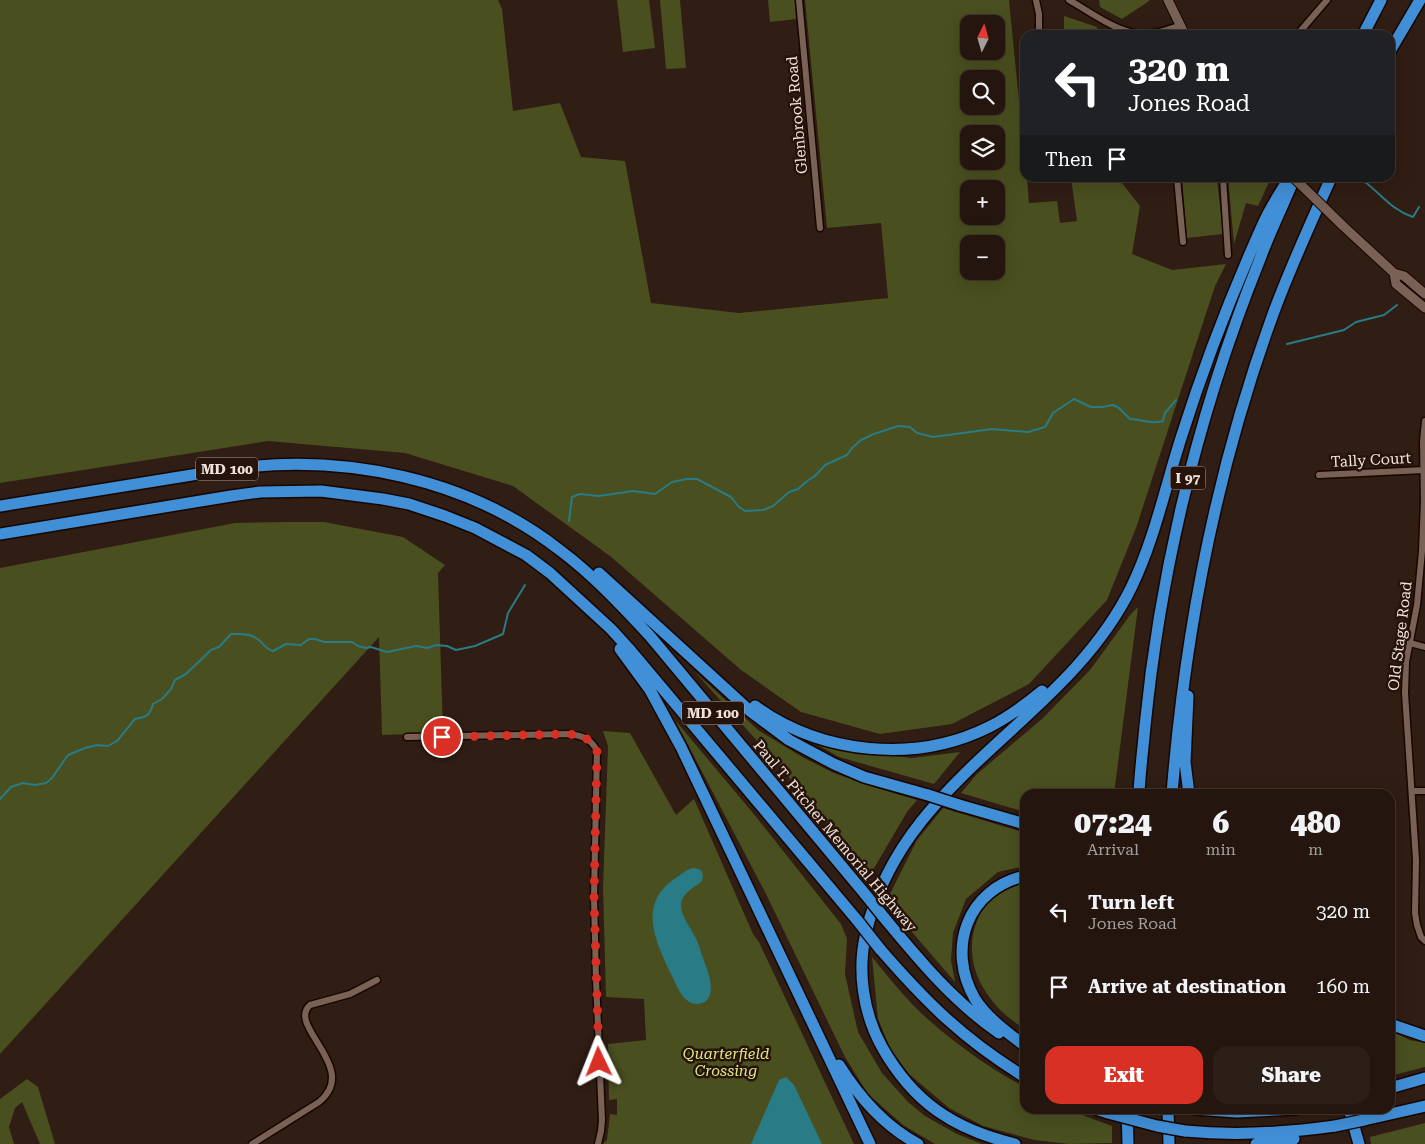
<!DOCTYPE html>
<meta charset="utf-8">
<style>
body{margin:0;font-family:"Roboto Serif",serif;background:#2c1f17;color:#f1f3f6;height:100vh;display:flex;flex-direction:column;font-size:19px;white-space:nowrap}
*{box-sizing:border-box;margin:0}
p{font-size:16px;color:#a39f9e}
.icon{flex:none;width:28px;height:28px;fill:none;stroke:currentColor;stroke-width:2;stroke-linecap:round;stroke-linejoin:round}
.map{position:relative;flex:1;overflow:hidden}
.drawer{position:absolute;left:1020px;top:789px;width:375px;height:325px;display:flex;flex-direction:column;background:#24160e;border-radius:15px;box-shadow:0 5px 20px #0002,0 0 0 1px #41352e}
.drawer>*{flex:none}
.hud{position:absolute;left:1020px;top:30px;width:375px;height:152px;border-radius:15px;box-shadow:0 5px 20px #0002,0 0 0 1px #41352e;background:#202124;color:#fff;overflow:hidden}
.needle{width:32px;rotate:5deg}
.controls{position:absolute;left:960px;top:15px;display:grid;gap:10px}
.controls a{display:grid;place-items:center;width:45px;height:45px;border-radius:10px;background:#24160e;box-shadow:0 5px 20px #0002,0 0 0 1px #41352e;font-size:25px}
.pin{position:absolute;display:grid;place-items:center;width:42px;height:42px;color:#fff;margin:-21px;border:2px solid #fff;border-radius:50%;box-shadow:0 1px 5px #0007}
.me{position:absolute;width:55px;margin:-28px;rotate:358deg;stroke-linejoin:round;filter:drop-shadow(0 0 4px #0008)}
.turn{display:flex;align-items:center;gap:18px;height:105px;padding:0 25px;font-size:22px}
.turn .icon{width:65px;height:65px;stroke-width:2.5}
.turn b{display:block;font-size:35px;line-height:42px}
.then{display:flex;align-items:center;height:48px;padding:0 25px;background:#0003;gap:10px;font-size:19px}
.eta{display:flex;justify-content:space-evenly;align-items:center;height:85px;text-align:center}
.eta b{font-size:30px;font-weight:800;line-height:35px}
.cta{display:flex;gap:10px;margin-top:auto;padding:10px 25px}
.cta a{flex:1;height:58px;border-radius:15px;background:#d93025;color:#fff;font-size:20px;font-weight:800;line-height:58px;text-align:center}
.cta a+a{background:#2c1f17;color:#f1f3f6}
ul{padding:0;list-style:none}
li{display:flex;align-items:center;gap:15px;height:75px;padding:0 25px}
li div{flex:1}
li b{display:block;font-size:19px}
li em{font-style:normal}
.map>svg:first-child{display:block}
.green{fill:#494f1f;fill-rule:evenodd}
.water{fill:#297b86}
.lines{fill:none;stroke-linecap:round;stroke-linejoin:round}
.stream{stroke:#297b86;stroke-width:2}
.street-casing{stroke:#170601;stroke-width:9}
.secondary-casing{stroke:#170601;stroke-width:11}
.highway-casing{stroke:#170601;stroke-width:14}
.street{stroke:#796156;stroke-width:6}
.secondary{stroke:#796156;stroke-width:9}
.highway{stroke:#418fd7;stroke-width:11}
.secondary-bridge-casing{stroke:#170601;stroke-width:11;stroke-linecap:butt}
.highway-bridge-casing{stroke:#170601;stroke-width:14;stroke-linecap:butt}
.secondary-bridge{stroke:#796156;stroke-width:9}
.highway-bridge{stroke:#418fd7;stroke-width:11}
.route{stroke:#d93025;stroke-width:9;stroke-dasharray:0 16.2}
.labels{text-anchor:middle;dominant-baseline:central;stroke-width:5;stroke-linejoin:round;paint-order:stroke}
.shield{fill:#26130a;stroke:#b3a49c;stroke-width:1}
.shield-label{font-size:14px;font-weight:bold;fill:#f0e2db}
.street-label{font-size:15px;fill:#f0e2db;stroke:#26130a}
.park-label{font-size:15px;font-style:italic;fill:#dce982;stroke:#26130a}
</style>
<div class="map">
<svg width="1425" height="1144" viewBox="0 0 1425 1144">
<rect width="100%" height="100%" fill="#301d13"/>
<!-- green -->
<path class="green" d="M0,0H498L502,9L513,111L560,103L581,157L625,161L651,303L739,313L888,298L881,223L827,228L805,0H1009L1025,162V178H1027L1029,203L1057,201L1060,223L1077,221L1071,178H1118L1140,206L1132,254L1172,270L1226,264L1215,286L1136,528L1107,600L1029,684L952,724L880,734L801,712L741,670L610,556L513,486L405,453L268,441L0,483ZM969,24H996V51H969ZM969,79H996V106H969ZM969,134H996V161H969ZM969,189H996V216H969ZM969,244H996V271H969Z
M617,0H649L655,48L623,52Z
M660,0H680L686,68L666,69Z
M768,0H795L796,19L770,22Z
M1099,0H1149V1L1122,19L1100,7Z
M1064,16L1097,27V35H1064Z
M1182,178H1217L1223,234L1187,238Z
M1228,178H1271L1258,206L1246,203L1234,244Z
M284,522H324L403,537L445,565L438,573L443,733L382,735L379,637L0,1054V568L235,523Z
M1138,607L1114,794H1025V812L961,793L977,774L1043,718L1090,670L1131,614Z
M694,671L758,730L804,758L834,773L873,787L917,800L907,812L870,875L777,763Z
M675,720L753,813L841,924L847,939L845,974L858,1032L882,1073L908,1102L925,1116L957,1134L982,1144H935L903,1125L868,1094L845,1057L766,894Z
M603,731L630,733L676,815L694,799L753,934L759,942L854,1144H603L607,1140L610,1114L617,1115V1099L609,1100L608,1044L646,1040L644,999L606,997L603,888L608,746Z
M811,741L843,750L912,758L960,752L934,784L839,757Z
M943,808L1025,833V866L998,872L966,899L953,933L951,960L955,982L886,902L917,840Z
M1025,883V1029C1004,1016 992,1004 980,982C960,942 978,890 1025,883Z
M872,957C890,979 909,1003 931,1022C956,1044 995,1072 1025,1087V1109H1066L1112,1126V1143L1069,1144L1034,1140L983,1126L949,1108L909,1074L890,1048L878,1019Z
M1390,1031L1410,1040L1425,1043V1067L1390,1076Z
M27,1079L38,1087L55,1144H40L22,1102L15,1108L9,1127L14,1144H0V1099Z
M1425,1123V1144H1371L1370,1137Z"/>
<!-- water -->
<path class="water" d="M694,868L701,870L703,875L702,881C694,888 681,893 681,906C681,916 691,928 695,937C699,943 700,951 703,958C707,969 719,997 702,1003C698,1005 691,1004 688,1001C679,995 675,981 670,972C655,940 638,905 674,879C681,875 686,869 694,868Z
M786,1077L794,1085L822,1144H751L779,1080Z"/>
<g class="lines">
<!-- stream -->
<path class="stream" d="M1365,182C1382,195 1392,210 1413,217L1419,207
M1287,344L1344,330L1356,322L1384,315L1397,305
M569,521L572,497L580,494L599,496L633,491L655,494L672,482L687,479H697L731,497L739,507L745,511L763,510L773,506L789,492L798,489L807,481L815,476L825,465L847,455L852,448L861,440L874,434L898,426L910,427L917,433L933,437L992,429L1028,432L1045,427L1053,413L1074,399L1091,407H1102L1113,405L1119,408L1130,419C1141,419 1152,425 1163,421L1165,413L1176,400
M0,799L11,787L23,783L35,785L46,783L52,778L68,755L85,748L97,745L108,746L117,741L135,719C147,717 150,715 153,704L162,699L171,689L175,680L186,674L211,650L219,647L231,634C239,634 249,633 256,638C263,642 265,649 273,651L286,644L301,645L309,639H315L324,642H352L358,646L366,648L371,647L387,652L416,646L427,648L436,645L447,646L456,650L475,646L503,634L508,613L525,585"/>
<defs>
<path id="street" d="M799,0L820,228
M1036,0L1039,14V35
M1069,0C1094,14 1124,39 1154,33C1163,32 1171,28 1180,26
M1297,35L1327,0
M1177,178L1183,242
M1223,178L1228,255
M1425,421L1423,441L1424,501L1422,551L1417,605L1406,662L1405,693L1416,860L1415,913L1417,925L1421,937L1425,941
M1319,475L1424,470
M1410,643L1425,647
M407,737L569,734C582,736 591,738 597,751L594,897L596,979L602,1120L601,1131L598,1144
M1412,791H1425
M252,1144L319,1102C361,1068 286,1026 310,1005L350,994L377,980"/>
<path id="secondary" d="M1168,0L1185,35
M1342,225L1394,273L1404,276L1425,294
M1394,273L1396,284L1425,308"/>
<path id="highway" d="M1363,35L1381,0
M1390,51L1420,0
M0,506L229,469C344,453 468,478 561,551C594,576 621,605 649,635L865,894
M0,534L231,496L260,492L321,491L383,499L409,504L445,516L475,528L526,555L550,573L611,629L631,651L857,920
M599,573L750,711L789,740L834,764L864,777L928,795
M620,649L650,690L681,747L870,1144
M1188,696L1185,762L1189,794
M755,706C821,754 915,764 989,727C1009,717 1025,705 1042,691
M1139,794C1140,771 1143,749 1145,726C1161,566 1200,408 1260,259C1269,234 1281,210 1291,186
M1172,794C1185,631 1216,471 1272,317C1289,270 1310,224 1331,178
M959,805L1025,824
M1025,876C967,889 946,949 975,999C987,1018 1007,1032 1025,1046
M886,920C920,961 954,1002 999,1033
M880,949C926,1002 964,1040 1025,1077
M1390,1024L1425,1036
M839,1065C859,1097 884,1126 918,1144
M1390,1088L1425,1078
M1096,1109L1108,1113
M1127,1109L1128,1144
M1168,1109L1169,1144
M1195,1109L1237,1112L1296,1109
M1349,1109L1359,1144
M1364,1120L1425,1106
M1185,1131C1236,1136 1285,1133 1335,1126
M1015,1144C953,1129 913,1102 882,1047C863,1013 857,970 866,933C902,776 1064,724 1131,588C1154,541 1165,488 1181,438C1204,365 1232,293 1263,224C1270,208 1280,193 1289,178
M1256,1144L1294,1139"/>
</defs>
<!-- street casing -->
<use href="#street" class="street-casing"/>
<!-- secondary casing -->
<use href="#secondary" class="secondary-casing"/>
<!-- highway casing -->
<use href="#highway" class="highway-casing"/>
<!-- street -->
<use href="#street" class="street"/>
<!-- secondary -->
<use href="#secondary" class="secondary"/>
<!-- highway -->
<use href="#highway" class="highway"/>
<defs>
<path id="secondary-bridge" d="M1294,178L1342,225"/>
<path id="highway-bridge" d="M928,795L959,805
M865,894L886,920
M857,920L880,949
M1108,1113L1157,1126L1185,1131
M1335,1126L1364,1120"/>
</defs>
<!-- secondary-bridge casing -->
<use href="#secondary-bridge" class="secondary-bridge-casing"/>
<!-- highway-bridge casing -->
<use href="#highway-bridge" class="highway-bridge-casing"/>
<!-- secondary-bridge -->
<use href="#secondary-bridge" class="secondary-bridge"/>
<!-- highway-bridge -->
<use href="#highway-bridge" class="highway-bridge"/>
</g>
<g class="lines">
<!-- route -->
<path class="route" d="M442,737L569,734C582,736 591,738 597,751L594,897L599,1062"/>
</g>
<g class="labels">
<!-- shield labels -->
<g class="shield">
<rect x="196" y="457.5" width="62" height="23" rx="4"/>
<rect x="1170.5" y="466.5" width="35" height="23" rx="4"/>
<rect x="682" y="701.5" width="62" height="23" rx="4"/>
</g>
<g class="shield-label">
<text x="227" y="469">MD 100</text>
<text x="1188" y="478">I 97</text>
<text x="713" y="713">MD 100</text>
</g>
<!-- street labels -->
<g class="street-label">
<text transform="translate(797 115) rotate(-95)">Glenbrook Road</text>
<text transform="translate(1371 460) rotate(-3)">Tally Court</text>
<text transform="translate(1400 636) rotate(-83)">Old Stage Road</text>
<text transform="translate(835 836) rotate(50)">Paul T. Pitcher Memorial Highway</text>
</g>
<!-- park labels -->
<g class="park-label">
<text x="726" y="1054">Quarterfield<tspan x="726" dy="17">Crossing</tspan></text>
</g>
</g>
</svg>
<div class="controls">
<a><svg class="needle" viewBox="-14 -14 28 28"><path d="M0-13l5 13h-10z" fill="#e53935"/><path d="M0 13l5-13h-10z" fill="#a39f9e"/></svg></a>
<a><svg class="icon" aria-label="search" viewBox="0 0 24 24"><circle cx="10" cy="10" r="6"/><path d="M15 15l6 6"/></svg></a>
<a><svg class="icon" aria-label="layers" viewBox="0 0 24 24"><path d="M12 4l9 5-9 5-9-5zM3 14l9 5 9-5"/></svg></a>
<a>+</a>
<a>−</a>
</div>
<div class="pin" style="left:442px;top:737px;background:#d93025"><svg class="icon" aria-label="arrive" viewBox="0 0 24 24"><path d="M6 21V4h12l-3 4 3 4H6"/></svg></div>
<svg class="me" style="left:599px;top:1062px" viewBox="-20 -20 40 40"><path d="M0-17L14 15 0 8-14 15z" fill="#d93025" stroke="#fff" stroke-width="4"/></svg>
<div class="hud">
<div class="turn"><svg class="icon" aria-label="left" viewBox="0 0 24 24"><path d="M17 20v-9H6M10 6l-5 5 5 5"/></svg><div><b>320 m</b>Jones Road</div></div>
<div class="then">Then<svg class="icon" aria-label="arrive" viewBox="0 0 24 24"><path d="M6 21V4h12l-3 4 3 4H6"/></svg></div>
</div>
<section class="drawer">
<div class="eta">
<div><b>07:24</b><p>Arrival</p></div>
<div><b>6</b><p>min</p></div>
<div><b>480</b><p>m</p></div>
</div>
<ul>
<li><svg class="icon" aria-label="left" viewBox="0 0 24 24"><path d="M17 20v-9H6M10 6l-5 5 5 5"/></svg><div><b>Turn left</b><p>Jones Road</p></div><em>320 m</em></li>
<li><svg class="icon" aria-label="arrive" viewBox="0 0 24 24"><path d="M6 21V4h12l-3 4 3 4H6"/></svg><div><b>Arrive at destination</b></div><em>160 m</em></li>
</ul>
<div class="cta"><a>Exit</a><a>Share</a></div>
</section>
</div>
